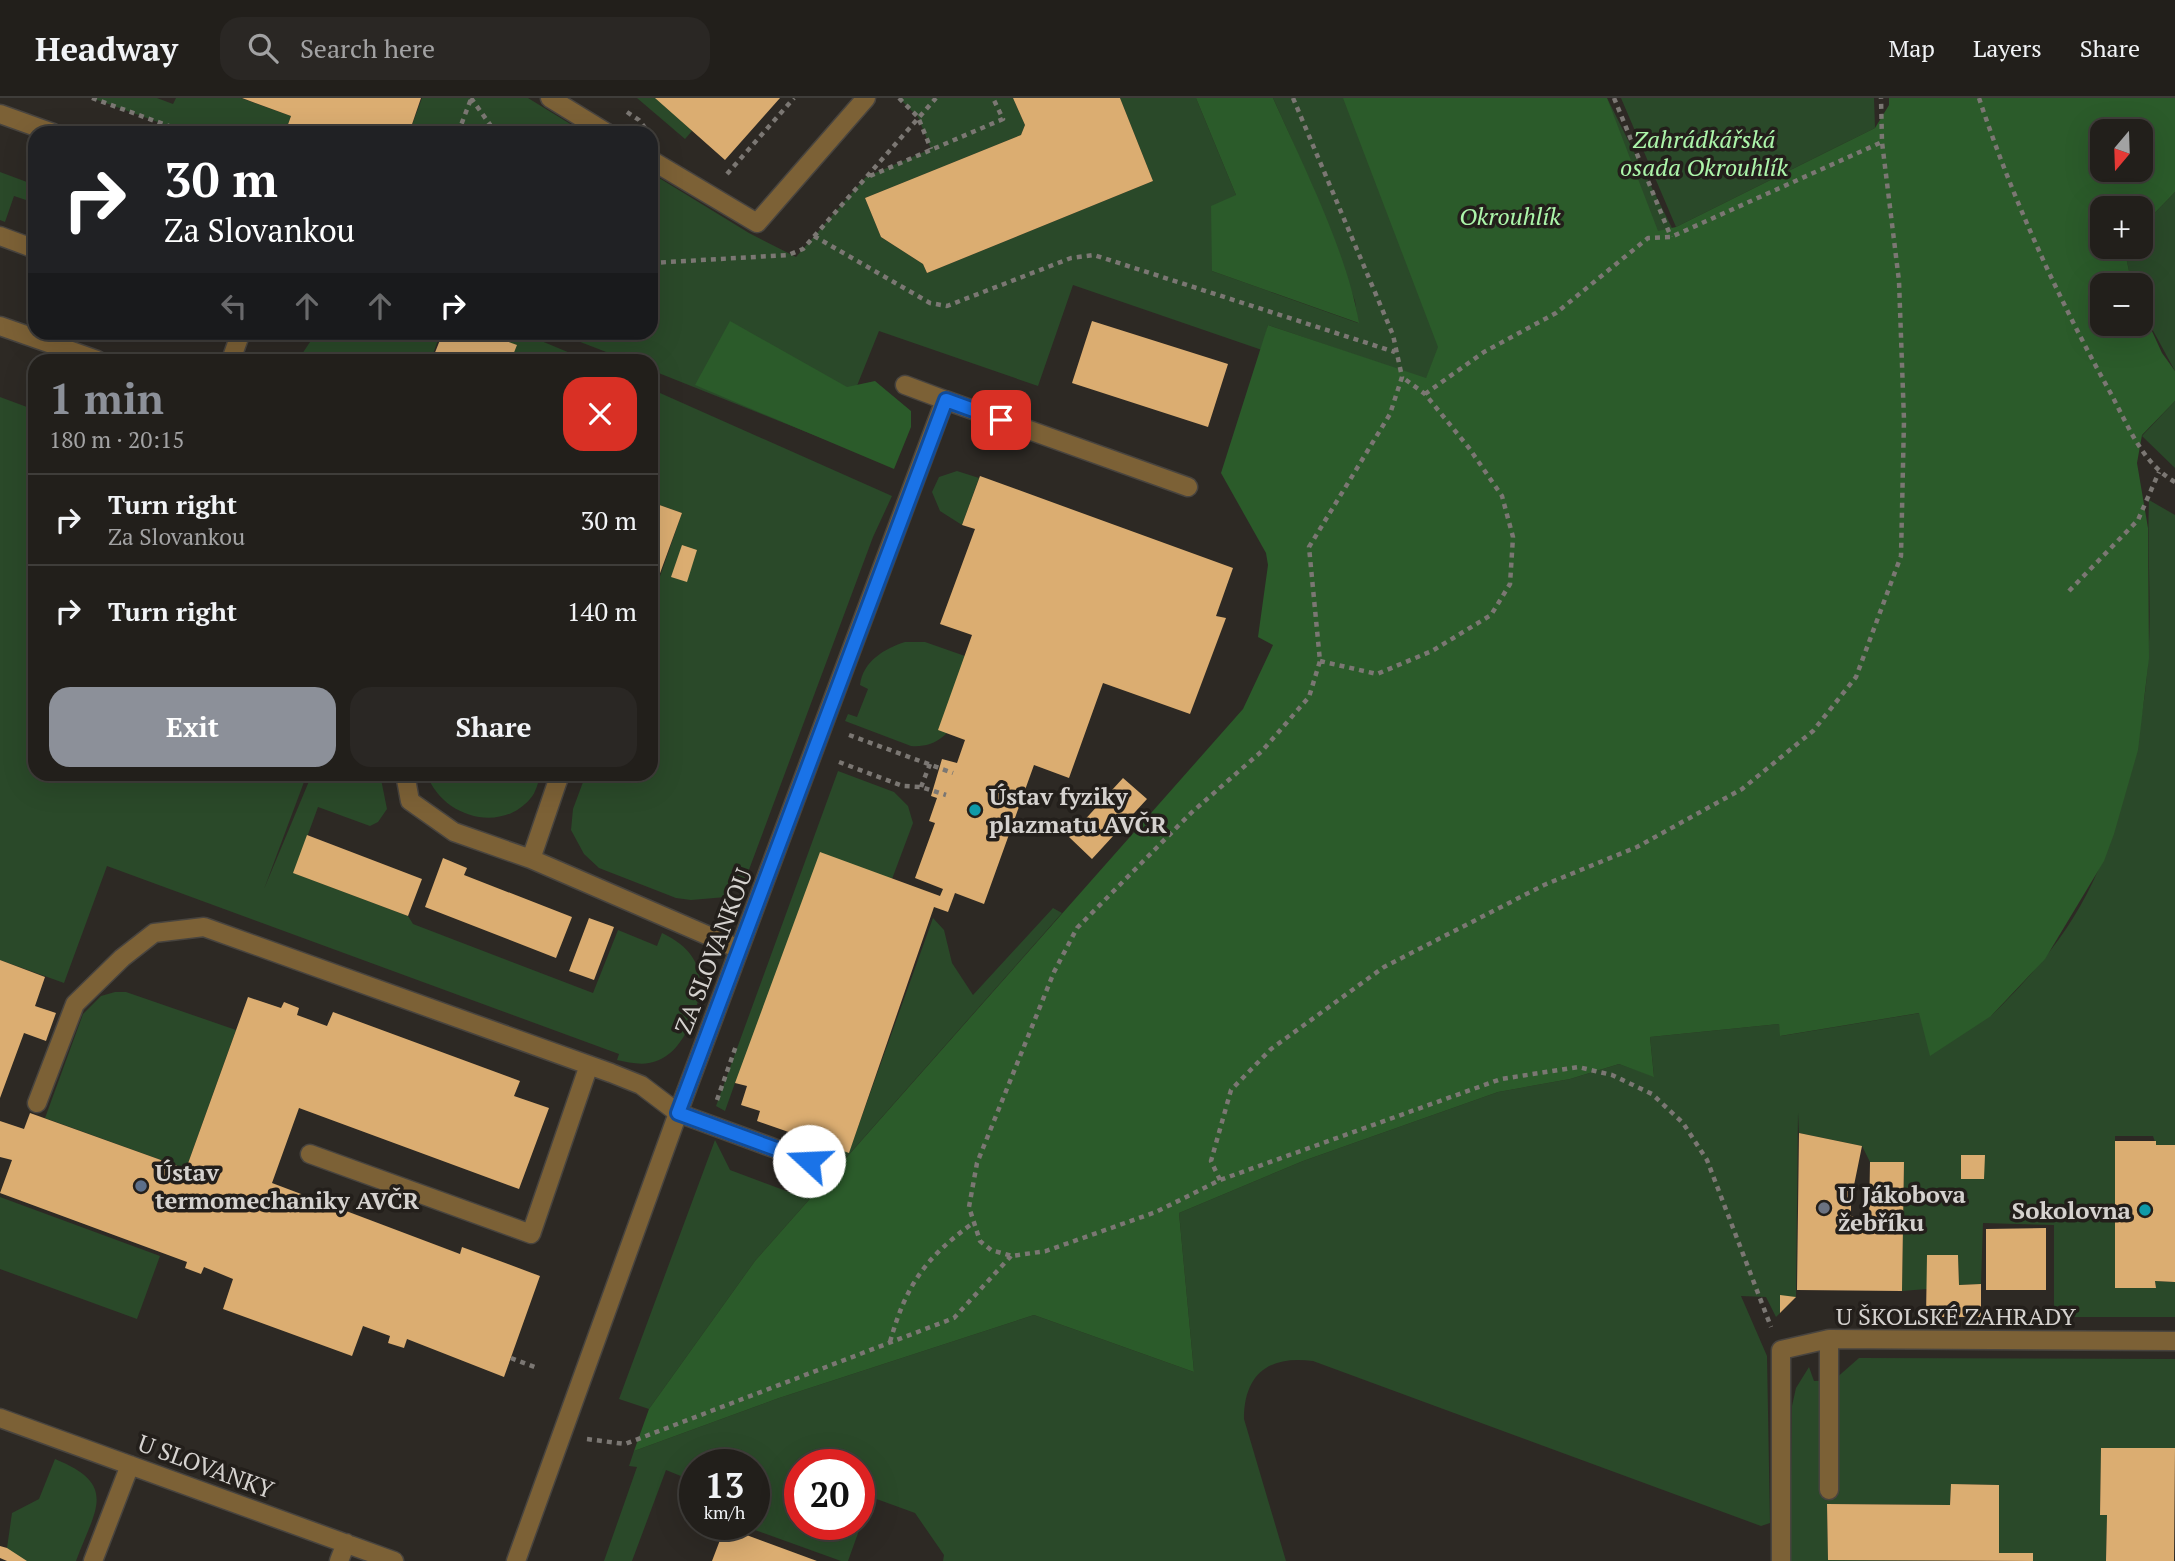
<!DOCTYPE html>
<meta charset="utf-8">
<style>
body{margin:0;font-family:"PT Serif",serif;background:#2a2724;color:#f1f3f6;height:100vh;display:flex;flex-direction:column;font-size:26px;white-space:nowrap}
*{box-sizing:border-box;margin:0}
p{font-size:23px;color:#a2a2a3}
.icon{flex:none;width:38px;height:38px;fill:none;stroke:currentColor;stroke-width:2;stroke-linecap:round;stroke-linejoin:round}
.map{position:relative;flex:1;overflow:hidden}
.details{position:absolute;left:28px;top:256px;width:630px;height:427px;display:flex;flex-direction:column;background:#221f1b;border-radius:21px;box-shadow:0 7px 28px #0002,0 0 0 2px #3f3d3a}
.details>*{flex:none}
.hud{position:absolute;left:28px;top:28px;width:630px;height:214px;border-radius:21px;box-shadow:0 7px 28px #0002,0 0 0 2px #3f3d3a;background:#202124;color:#fff;overflow:hidden}
.needle{width:46px;rotate:199deg}
.buttons{position:absolute;left:2090px;top:21px;display:grid;gap:14px}
.buttons a{display:grid;place-items:center;width:63px;height:63px;border-radius:14px;background:#221f1b;box-shadow:0 7px 28px #0002,0 0 0 2px #3f3d3a;font-size:35px}
.speed{position:absolute;left:679px;top:1351px;display:flex;gap:14px;font-size:35px;font-weight:700;text-align:center}
.speed>*{display:grid;place-content:center;width:91px;height:91px;border-radius:50%;background:#221f1b;box-shadow:0 7px 28px #0002,0 0 0 2px #3f3d3a;line-height:1}
.speed small{font-size:18px;font-weight:400}
.speed .limit{border:10px solid #d22;background:#fff;color:#111}
.pin{position:absolute;display:grid;place-items:center;width:60px;height:60px;color:#fff;margin:-30px;border-radius:14px;box-shadow:0 4px 10px #0006}
.me{position:absolute;width:77px;margin:-38px;rotate:290deg;stroke-linejoin:round;filter:drop-shadow(0 0 5px #0008)}
.turn{display:flex;align-items:center;gap:24px;height:147px;padding:0 21px;font-size:32px}
.turn .icon{width:91px;height:91px;stroke-width:2.5}
.turn b{display:block;font-size:49px;line-height:60px}
.lanes{display:flex;align-items:center;height:66px;padding:0 21px;background:#0003;justify-content:center;gap:35px;direction:ltr}
.lanes .off{opacity:.35}
.round{display:grid;place-items:center;flex:none;width:74px;height:74px;border-radius:21px;background:#2a2724}
.head{display:flex;align-items:center;justify-content:space-between;height:119px;padding:0 21px}
h1{font-size:42px;font-weight:700;line-height:52px;color:#8c9099}
.cta{display:flex;gap:14px;margin-top:auto;padding:14px 21px}
.cta a{flex:1;height:80px;border-radius:21px;background:#8c9099;color:#fff;font-size:28px;font-weight:700;line-height:80px;text-align:center}
.cta a+a{background:#2a2724;color:#f1f3f6}
ul{padding:0;list-style:none}
li{display:flex;align-items:center;gap:21px;height:91px;padding:0 21px;border-top:2px solid #3f3d3a}
li div{flex:1}
li b{display:block;font-size:26px}
li em{font-style:normal}
header{display:flex;align-items:center;gap:42px;box-sizing:border-box;height:98px;padding:0 35px;background:#221f1b;border-bottom:2px solid #3f3d3a}
header strong{font-size:33px}
nav{display:flex;gap:38px;margin-inline-start:auto;font-size:24px}
.search{width:490px;height:63px;background:#2a2724;display:flex;align-items:center;gap:18px;box-sizing:border-box;padding:0 24px;border-radius:21px;color:#a2a2a3;font-size:26px}
.map>svg:first-child{display:block}
.green{fill:#2a4929;fill-rule:evenodd}
.forest{fill:#2b5b2a;fill-rule:evenodd}
.building{fill:#dbad71}
.lines{fill:none;stroke-linecap:round;stroke-linejoin:round}
.minor-casing{stroke:#48443f;stroke-width:21}
.path{stroke:#7b7773;stroke-width:4.5;stroke-dasharray:5 5;stroke-linecap:butt}
.minor{stroke:#7c6136;stroke-width:18}
.route-casing{stroke:#114b97;stroke-width:18}
.route{stroke:#1a73e8;stroke-width:12}
.culture-dot{fill:#0f9aa8;stroke:#231f1b;stroke-width:2.5}
.service-dot{fill:#5c6f8a;stroke:#231f1b;stroke-width:2.5}
.worship-dot{fill:#6b7280;stroke:#231f1b;stroke-width:2.5}
.labels{text-anchor:middle;dominant-baseline:central;stroke-width:7;stroke-linejoin:round;paint-order:stroke}
.park-label{font-size:24px;font-style:italic;fill:#acf5aa;stroke:#231f1b}
.poi-label{font-size:24px;font-weight:bold;fill:#d5d2cf;stroke:#231f1b;text-anchor:start}
.street-label{font-size:24px;fill:#d5d2cf;stroke:#231f1b}
</style>
<header>
<strong>Headway</strong>
<div class="search"><svg class="icon" aria-label="search" viewBox="0 0 24 24"><circle cx="10" cy="10" r="6"/><path d="M15 15l6 6"/></svg>Search here</div>
<nav><a>Map</a><a>Layers</a><a>Share</a></nav>
</header>
<div class="map">
<svg width="2175" height="1463" viewBox="0 0 2175 1463">
<rect width="100%" height="100%" fill="#2d2924"/>
<!-- green -->
<path class="green" d="M92,0H157L173,6L176,0H241L291,18L285,35H188Z
M422,0H528L585,35H409Z
M637,0H657L692,33L685,41Z
M899,0H1013L1025,27L1021,37L865,100L881,139L923,166L927,175L1153,83L1120,0H1196L1236,97L1212,173L1358,225L1355,203L1312,87L1273,0H1607L1685,156L1425,296L1437,253L1426,281L1268,227L1262,252L1073,187L1038,288L879,233L834,345L651,272V262H627L557,235L651,234V75L749,135L796,159L866,79L931,51L918,19Z
M1621,0H1874L1875,30L1676,129Z
M0,74L35,87V105L14,98L5,124L0,122Z
M2175,94V273L2144,216L2140,207V187H2132L2126,159L2129,149H2140V130Z
M316,235H418L438,242L431,262H298Z
M481,235H522L587,262H511L516,247Z
M651,291L892,398L873,439L747,777L726,799L691,802L676,800L599,770L584,756L571,732L573,711L586,676H651V504L682,415L651,404Z
M0,299L35,312V676H307L264,791L312,676H380L387,711L378,724L370,728L318,709L294,775L408,818L413,826L593,895L618,832L657,848L662,835C707,856 707,890 688,930C681,946 668,962 649,965C639,967 627,964 617,962L619,956L107,768L64,885L0,862Z
M2175,303V370L2142,338Z
M957,373L979,380L962,427L940,413L932,394L939,379Z
M2149,402L2175,417V1047H2156L2153,1038H2115V1190L2156,1189L2155,1183L2175,1184V1219H2054V1127L1983,1125L1981,1186L1959,1187L1958,1157H1927V1191L1902,1193L1904,1064H1870L1862,1048L1799,1035L1798,1014L1796,1199L1780,1198V1215L1776,1219L1766,1199L1741,1198L1767,1258L1770,1425L1761,1428L1313,1263C1270,1257 1244,1275 1244,1321L1286,1463H943L944,1457L915,1415L871,1399L848,1463H841L738,1426H754V1367H695V1393L693,1383L666,1372L632,1463H604L637,1369L629,1368L634,1353L779,1300L1034,1217L1194,1274L1179,1115L1303,1063L1498,994L1570,981L1619,966L1654,978L1650,939L1779,926L1781,938L1920,915L1991,918C2073,837 2103,784 2130,672C2139,635 2146,600 2148,562C2152,509 2147,456 2149,402ZM800,1367H859V1426H800Z
M905,544H925L982,564C968,597 957,652 911,648L845,623L848,616L857,619L868,591L860,587C863,563 884,551 905,544Z
M838,673L894,694L908,708L913,725L892,781L735,985L725,1013L716,1008Z
M427,676H541C538,684 536,695 530,701C499,737 440,717 427,676Z
M1053,810L1062,815L755,1163L649,1311L619,1301L715,1042L730,1072L797,1097L837,1050L849,1054L933,820L944,832L952,865L973,897Z
M115,894H126L236,932L186,1071L45,1020L83,916L101,898Z
M0,1099L160,1158L137,1221L0,1171Z
M1859,1260L2175,1261V1350L2101,1351L2100,1416L2107,1417L2106,1463H2033V1455H1999V1387L1951,1386L1950,1407L1827,1406L1828,1462L1985,1463H1790L1792,1308L1796,1290L1809,1269L1814,1283L1834,1282Z
M55,1361C119,1387 95,1411 76,1463H21L7,1450L12,1415L39,1401Z"/>
<!-- forest -->
<path class="forest" d="M1196,0H1273C1303,67 1347,154 1359,225L1212,173L1211,108L1236,97Z
M1343,0H1607L1658,133L1676,129L1875,30L1889,7V0H2175V94L2140,130V110H2102V149H2129L2126,159L2132,187H2102V226H2140V207L2162,255L2175,273V303L2142,337L2137,365L2148,430L2149,560L2138,652L2114,736L2104,763L2045,861L1991,918L1930,958L1919,915L1780,938L1779,926L1650,939L1654,979L1619,966L1570,981L1498,994L1303,1063L1179,1115L1194,1274L1034,1217L779,1300L634,1353L649,1311L755,1163L1243,611L1273,547L1258,539L1268,467L1266,455L1221,375L1268,227L1426,280L1438,249ZM2140,33V72H2102V33Z
M730,223L847,289L875,283L911,313V329L894,371L695,287Z"/>
<!-- building -->
<path class="building" d="M242,0H421L409,35H285L291,18Z
M655,0H780L725,62Z
M1013,0H1120L1153,83L927,175L923,166L881,139L865,100L1021,37L1025,27Z
M1092,223L1228,266L1208,329L1072,285Z
M481,234L517,247L511,262H432L440,242L421,235Z
M980,378L1233,470L1216,518L1226,520L1190,616L1103,585L1069,680L1034,667L984,806L955,795L948,814L934,809L849,1055L757,1023L760,1013L741,1007L747,988L735,985L820,754L940,798L943,791L915,780L935,725L929,723L937,700L931,698L942,661L957,665L965,642L938,632L972,537L940,526L975,431L962,427Z
M651,404L682,415L659,478L651,475Z
M682,447L697,452L687,484L671,479Z
M1123,680L1147,701L1092,761L1069,739Z
M307,737L422,781L408,818L293,775Z
M443,760L467,770L464,777L572,819L556,860L425,809Z
M589,820L614,829L594,882L569,873Z
M0,862L45,879L35,908L56,915L46,943L24,935L0,1000Z
M248,899L281,910L284,904L299,910L297,917L327,928L333,914L520,983L514,998L549,1010L519,1091L299,1010L272,1085L460,1156L462,1149L540,1178L504,1279L407,1241L404,1250L388,1245L390,1238L363,1228L352,1258L223,1211L233,1181L204,1169L201,1176L185,1170L187,1164L0,1095L12,1062L0,1059V1023L24,1031L30,1015L186,1071Z
M1799,1035L1862,1048L1851,1102V1118L1869,1122L1870,1064H1904L1902,1193L1797,1192Z
M2115,1043H2156V1047H2175V1184L2155,1183L2156,1190H2115Z
M1961,1057H1985L1984,1081H1961Z
M2046,1130V1192H1986V1131Z
M1927,1157H1958L1959,1187L1981,1186V1219H1926Z
M1780,1197L1796,1199L1780,1215Z
M2101,1350H2175L2174,1463H2106L2107,1417H2100Z
M1951,1386L1999,1387V1455H2033V1463L1828,1462L1827,1406L1950,1407Z
M725,1429L817,1463H712Z
M0,1448L7,1450L27,1463H7L0,1460Z"/>
<g class="lines">
<defs>
<path id="minor" d="M550,0L607,35
M0,16L53,35
M651,62L757,125L866,0
M0,138L35,151
M0,228L97,262
M231,262L241,234
M945,302L1188,389
M405,676L410,703L454,734L531,761L739,851
M531,761L560,676
M37,1005L75,906L122,860L154,835L204,829L611,975L641,987L678,1015L809,1063
M310,1056L531,1136L589,967
M0,1320L394,1463
M1829,1392V1241
M93,1463L130,1367
M339,1463L346,1445
M516,1463L678,1015L945,302L905,287
M1781,1463V1252L1829,1241L2175,1243"/>
</defs>
<!-- minor casing -->
<use href="#minor" class="minor-casing"/>
<!-- path -->
<path class="path" d="M92,0L188,35
M471,0L496,35
M899,0L918,19L931,51
M1293,0L1393,237L1402,279L1390,316L1309,449L1320,563L1309,599L1262,653L1191,715L1077,830L1054,874L977,1065L969,1109L980,1143L991,1152L1012,1158L1046,1153L1156,1114L1220,1082L1501,981L1578,969L1612,977L1652,996L1683,1025L1707,1062L1771,1229
M1614,0L1671,139
M1979,0C2012,100 2059,202 2110,294C2128,327 2141,364 2175,384
M627,14L639,22L648,34
M458,35L471,1
M727,76L794,0
M870,78L1003,21L993,0
M814,138L930,205L947,208L1071,160L1094,157L1395,254
M651,165L788,157L803,151L936,0
M1425,296L1484,254L1556,215L1648,140L1671,139L1882,44
M2069,493L2138,422L2159,374
M1320,563L1377,576L1432,553L1491,517L1510,486L1513,439L1502,398L1469,350L1425,296L1402,279
M849,637L953,675
M839,664L903,688L921,689L946,697
M921,689L930,666
M717,1002L736,948
M1220,1082L1211,1063L1231,992L1271,951L1384,869L1544,787L1637,749L1742,691L1813,633L1856,579L1901,458L1904,322L1899,183L1882,44L1881,0
M890,1244C906,1187 925,1160 973,1125
M511,1260L537,1270
M587,1341L625,1346L954,1220L1011,1158"/>
<!-- minor -->
<use href="#minor" class="minor"/>
</g>
<g class="lines">
<defs>
<path id="route" d="M809,1063L678,1015L946,302L1001,322"/>
</defs>
<!-- route casing -->
<use href="#route" class="route-casing"/>
<!-- route -->
<use href="#route" class="route"/>
</g>
<!-- markers -->
<g class="culture-dot">
<circle cx="975" cy="712" r="7"/>
<circle cx="2145" cy="1112" r="7"/>
</g>
<circle class="service-dot" cx="141" cy="1088" r="7"/>
<circle class="worship-dot" cx="1824" cy="1110" r="7"/>
<g class="labels">
<!-- park labels -->
<g class="park-label">
<text x="1704" y="41">Zahrádkářská<tspan x="1704" dy="28">osada Okrouhlík</tspan></text>
<text x="1510" y="118">Okrouhlík</text>
</g>
<!-- poi labels -->
<g class="poi-label">
<text x="989" y="698">Ústav fyziky<tspan x="989" dy="28">plazmatu AVČR</tspan></text>
<text x="155" y="1074">Ústav<tspan x="155" dy="28">termomechaniky AVČR</tspan></text>
<text x="1838" y="1096">U Jákobova<tspan x="1838" dy="28">žebříku</tspan></text>
<text x="2131" y="1112" text-anchor="end">Sokolovna</text>
</g>
<!-- street labels -->
<g class="street-label">
<text transform="translate(713 853) rotate(-69)">ZA SLOVANKOU</text>
<text x="1956" y="1218">U ŠKOLSKÉ ZAHRADY</text>
<text transform="translate(206 1368) rotate(20)">U SLOVANKY</text>
</g>
</g>
</svg>
<div class="buttons">
<a><svg class="needle" viewBox="-14 -14 28 28"><path d="M0-13l5 13h-10z" fill="#e53935"/><path d="M0 13l5-13h-10z" fill="#a2a2a3"/></svg></a>
<a>+</a>
<a>−</a>
</div>
<div class="speed"><div>13<small>km/h</small></div><div class="limit">20</div></div>
<div class="pin" style="left:1001px;top:322px;background:#d93025"><svg class="icon" aria-label="arrive" viewBox="0 0 24 24"><path d="M6 21V4h12l-3 4 3 4H6"/></svg></div>
<svg class="me" style="left:809px;top:1063px" viewBox="-20 -20 40 40"><circle r="19" fill="#fff"/><path d="M0-13L10 11 0 6-10 11z" fill="#1a73e8"/></svg>
<div class="hud">
<div class="turn"><svg class="icon" aria-label="right" viewBox="0 0 24 24"><path d="M7 20v-9h11M14 6l5 5-5 5"/></svg><div><b>30 m</b>Za Slovankou</div></div>
<div class="lanes"><svg class="icon off" aria-label="left" viewBox="0 0 24 24"><path d="M17 20v-9H6M10 6l-5 5 5 5"/></svg><svg class="icon off" aria-label="ahead" viewBox="0 0 24 24"><path d="M12 20V5M6 11l6-6 6 6"/></svg><svg class="icon off" aria-label="ahead" viewBox="0 0 24 24"><path d="M12 20V5M6 11l6-6 6 6"/></svg><svg class="icon" aria-label="right" viewBox="0 0 24 24"><path d="M7 20v-9h11M14 6l5 5-5 5"/></svg></div>
</div>
<section class="details">
<div class="head"><div><h1>1 min</h1><p>180 m · 20:15</p></div><a class="round" style="background:#d93025;color:#fff"><svg class="icon" aria-label="close" viewBox="0 0 24 24"><path d="M6 6l12 12M18 6L6 18"/></svg></a></div>
<ul>
<li><svg class="icon" aria-label="right" viewBox="0 0 24 24"><path d="M7 20v-9h11M14 6l5 5-5 5"/></svg><div><b>Turn right</b><p>Za Slovankou</p></div><em>30 m</em></li>
<li><svg class="icon" aria-label="right" viewBox="0 0 24 24"><path d="M7 20v-9h11M14 6l5 5-5 5"/></svg><div><b>Turn right</b></div><em>140 m</em></li>
</ul>
<div class="cta"><a>Exit</a><a>Share</a></div>
</section>
</div>
